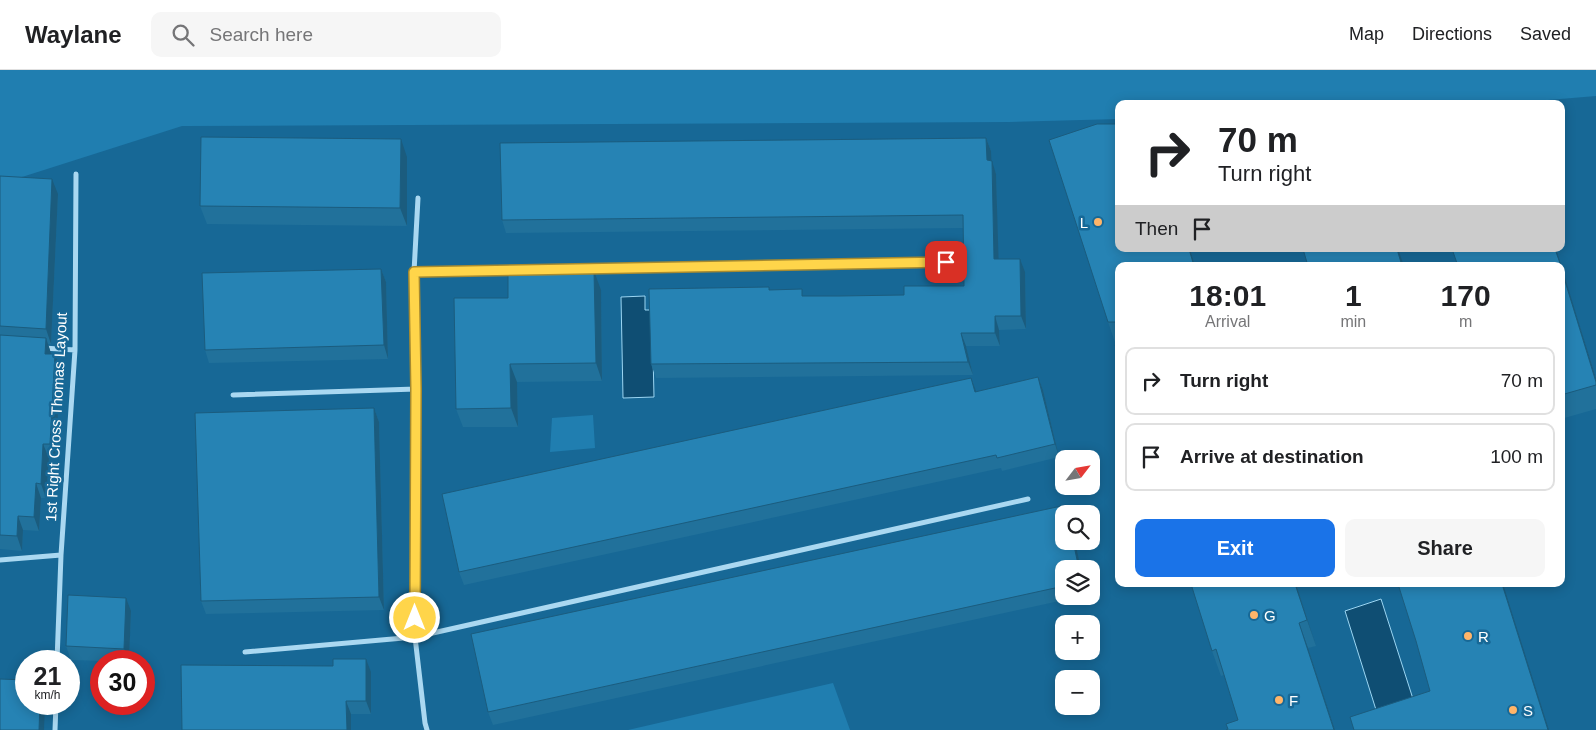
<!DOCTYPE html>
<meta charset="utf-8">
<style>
body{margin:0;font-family:Arial,sans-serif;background:#f6f6f6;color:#202124;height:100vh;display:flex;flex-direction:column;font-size:19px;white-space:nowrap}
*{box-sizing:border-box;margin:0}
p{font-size:16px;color:#757577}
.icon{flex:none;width:28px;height:28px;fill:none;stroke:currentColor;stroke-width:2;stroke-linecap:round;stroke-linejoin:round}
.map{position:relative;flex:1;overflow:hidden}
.details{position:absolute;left:1115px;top:192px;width:450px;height:325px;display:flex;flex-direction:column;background:#fff;border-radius:10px;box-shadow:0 2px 12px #0003}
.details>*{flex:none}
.top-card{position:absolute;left:1115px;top:30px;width:450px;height:152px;border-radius:10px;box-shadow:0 2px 12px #0003;background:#fff;color:#202124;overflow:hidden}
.needle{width:32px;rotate:59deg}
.tools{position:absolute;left:1055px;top:380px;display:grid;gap:10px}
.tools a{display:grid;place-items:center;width:45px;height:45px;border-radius:10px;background:#fff;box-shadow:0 2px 12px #0003;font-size:25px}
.speed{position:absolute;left:15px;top:580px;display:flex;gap:10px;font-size:25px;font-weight:700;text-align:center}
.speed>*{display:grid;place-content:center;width:65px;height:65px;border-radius:50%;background:#fff;box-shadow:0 2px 12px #0003;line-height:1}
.speed small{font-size:12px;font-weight:400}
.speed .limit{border:8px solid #d22;background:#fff;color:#111}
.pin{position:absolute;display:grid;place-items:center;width:42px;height:42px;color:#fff;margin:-21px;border-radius:10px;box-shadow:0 2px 8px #0006}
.me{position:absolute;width:55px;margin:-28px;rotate:0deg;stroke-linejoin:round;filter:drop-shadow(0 0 4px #0008)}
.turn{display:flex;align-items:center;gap:18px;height:105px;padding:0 20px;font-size:22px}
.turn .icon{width:65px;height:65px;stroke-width:2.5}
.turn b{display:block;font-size:35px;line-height:42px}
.then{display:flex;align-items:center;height:48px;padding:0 20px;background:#0003;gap:10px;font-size:19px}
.eta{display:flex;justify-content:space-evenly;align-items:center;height:85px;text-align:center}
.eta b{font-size:30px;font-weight:800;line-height:35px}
.cta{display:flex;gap:10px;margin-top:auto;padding:10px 20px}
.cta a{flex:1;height:58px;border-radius:10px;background:#1a73e8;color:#fff;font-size:20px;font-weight:800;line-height:58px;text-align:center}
.cta a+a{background:#f6f6f6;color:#202124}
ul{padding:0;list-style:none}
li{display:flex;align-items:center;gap:15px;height:68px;margin:0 10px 8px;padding:0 10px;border:2px solid #e0e0e0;border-radius:10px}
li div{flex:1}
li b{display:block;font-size:19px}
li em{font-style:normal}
header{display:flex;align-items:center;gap:30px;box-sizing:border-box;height:70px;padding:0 25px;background:#fff;border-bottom:1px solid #e0e0e0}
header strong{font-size:24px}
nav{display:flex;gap:28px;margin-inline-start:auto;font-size:18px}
.search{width:350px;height:45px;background:#f6f6f6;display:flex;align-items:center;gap:12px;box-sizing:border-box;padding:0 18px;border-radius:10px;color:#757577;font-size:19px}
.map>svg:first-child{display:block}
.green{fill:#207eb0}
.water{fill:#0f4e73;stroke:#9cd6f3}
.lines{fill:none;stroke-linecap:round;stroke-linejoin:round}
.minor{stroke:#aad8f1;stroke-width:5}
.wall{fill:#21719b}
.shaded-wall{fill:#1b5c7e}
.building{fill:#2683b4;stroke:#1b5c7e}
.route-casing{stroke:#a68a30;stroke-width:12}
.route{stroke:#ffd54a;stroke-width:9}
.poi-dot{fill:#ffb569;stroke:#176896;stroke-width:2}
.labels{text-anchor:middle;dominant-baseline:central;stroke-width:5;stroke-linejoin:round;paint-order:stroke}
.poi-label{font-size:15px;fill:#fff;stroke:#176896;text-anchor:start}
.street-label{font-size:15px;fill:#fff;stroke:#176896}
</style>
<header>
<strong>Waylane</strong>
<div class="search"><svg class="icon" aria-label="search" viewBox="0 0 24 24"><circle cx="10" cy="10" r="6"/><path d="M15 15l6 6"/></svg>Search here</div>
<nav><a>Map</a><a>Directions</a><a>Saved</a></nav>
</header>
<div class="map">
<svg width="1596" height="660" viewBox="0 0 1596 660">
<rect width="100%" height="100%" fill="#176896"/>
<!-- green -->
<path class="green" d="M0,0H1596V26L1499,34H1119V49L1009,52L182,56L0,114Z
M593,345L595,378L550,382L552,348Z
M833,613L850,660H628Z"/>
<!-- water -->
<path class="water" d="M645,226V240H652L654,327L623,328L621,227Z
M1381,529L1414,632L1377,643L1345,541Z"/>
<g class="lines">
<!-- minor -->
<path class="minor" d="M418,128L414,202L416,319L415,567L425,653L427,660
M414,202L965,192
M43,278L75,280
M233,325L416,319
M0,490L61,485
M245,582L415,567L1028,429
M57,591L61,485L75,280L76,104
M55,660L56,634"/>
</g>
<!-- wall -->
<path class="wall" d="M986,68L991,81V91L996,104L998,189L1025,202L1026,259L999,260L1000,276H966L973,305L656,308L651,294L770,220L804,226L904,225L964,216V158L506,163L502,150Z
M407,87V156L207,154L200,136Z
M0,106L58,124L51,274H48L51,284H55L61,299L55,389L49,388L46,428H41L39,461L23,460L22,481L0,479Z
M1119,179H1190L1195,196H1119V286L1116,275L1108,252Z
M1561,196L1596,308V339L1561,349Z
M381,199L386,212L388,289L209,293L205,280Z
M601,220L602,311L517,312L518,357H463L456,339L508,228Z
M1038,307L1043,320L1059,387L1002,401L1001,398L464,515L459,502L976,322Z
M374,338L379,352L384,540L206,544L201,531Z
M1064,471H1075L1081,499H1064V526H1082L493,655L488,642Z
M1296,514L1316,576L1308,578L1335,660H1226L1228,659L1238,650L1224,605L1221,606L1212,581Z
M131,541L129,591H103L71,590L66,576Z
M371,602V644H351L182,660Z"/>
<!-- shaded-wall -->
<path class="shaded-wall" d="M986,68L991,81L992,104L987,90Z
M401,69L407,87V156L400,138Z
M992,91L996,104L999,203L994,189Z
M52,109L58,124L51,274L46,259Z
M1189,179H1190L1195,196H1194Z
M1397,179H1398L1404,196H1402Z
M1555,179H1556L1596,308V312Z
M1020,189L1025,202L1026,259L1021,246Z
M381,199L386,212L388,289L384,275Z
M594,201L601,220L602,311L596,293Z
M995,246L999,260L1000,276L995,263Z
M961,263L966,276L973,305L968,292Z
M46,268L51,283L50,298L45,284Z
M55,284L61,299L55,389L50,374Z
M510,294L517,312L518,357L511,338Z
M1038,307L1043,320L1059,387L1055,374Z
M971,308L976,321L979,335L975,322Z
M374,338L379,352L384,540L379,527Z
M43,374L49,388L46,428L41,414Z
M36,413L41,428L39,461L34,447Z
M18,446L23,460L22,481L17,466Z
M1073,471H1075L1081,499H1079Z
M1295,514H1296L1316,576L1307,550Z
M1502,514H1503L1549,660H1548Z
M126,528L131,541L129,591L124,579Z
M1299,553L1308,578L1335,660H1334Z
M366,589L371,602V644L366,631Z
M346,631L351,644V660H347Z
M40,634H45L44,660H39Z"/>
<!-- building -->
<path class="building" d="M1097,54H1119V179H1189L1194,196H1119V252H1108L1049,70Z
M201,67L401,69L400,138L200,136Z
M986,68L987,90L992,91L994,189H1020L1021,246H995V263H961L968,292L651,294L649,219L769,217V220L802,219V226H839L904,225V216H964L963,145L502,150L500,73Z
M0,106L52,109L46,259L0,256Z
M1303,179H1397L1402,196H1308Z
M1452,179H1555L1561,196H1458Z
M1561,198L1596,312V315L1561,325Z
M381,199L384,275L205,280L202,203Z
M594,201L596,293L510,294L511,338L456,339L454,228H508V203Z
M0,265L46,268L45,284H55L50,374H43L41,414L36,413L34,447L18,446L17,466L0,465Z
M1119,274V286L1115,275Z
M1038,307L1055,374L997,388L996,385L459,502L442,424L971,308L975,322Z
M374,338L379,527L201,531L195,343Z
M1066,435L1067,444H1064V471H1073L1079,499H1064V516L488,642L471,564Z
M1191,514H1295L1307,550L1299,553L1334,660H1226L1228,659L1226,654L1238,650L1216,579L1212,581Z
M1398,514H1502L1548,660H1354L1350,647L1430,621L1416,571Z
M68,525L126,528L124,579L66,576Z
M333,589H366V631H346L347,660H182L181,595L333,596Z
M0,609L26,610V634H40L39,660H0Z"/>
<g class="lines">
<defs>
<path id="route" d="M415,548L416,319L414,202L946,192"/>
</defs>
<!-- route casing -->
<use href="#route" class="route-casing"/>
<!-- route -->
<use href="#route" class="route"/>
</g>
<!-- markers -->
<g class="poi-dot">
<circle cx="1098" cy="152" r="5"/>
<circle cx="1254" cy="545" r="5"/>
<circle cx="1468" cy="566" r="5"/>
<circle cx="1279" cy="630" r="5"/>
<circle cx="1513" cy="640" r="5"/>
</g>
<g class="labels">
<!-- poi labels -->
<g class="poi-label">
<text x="1088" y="152" text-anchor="end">L</text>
<text x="1264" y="545">G</text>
<text x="1478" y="566">R</text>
<text x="1289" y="630">F</text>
<text x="1523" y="640">S</text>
</g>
<!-- street labels -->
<g class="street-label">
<text transform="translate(56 347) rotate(-87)">1st Right Cross Thomas Layout</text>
</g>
</g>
</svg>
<div class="tools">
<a><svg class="needle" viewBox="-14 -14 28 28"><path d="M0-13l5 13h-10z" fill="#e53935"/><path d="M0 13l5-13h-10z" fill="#757577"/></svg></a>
<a><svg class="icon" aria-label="search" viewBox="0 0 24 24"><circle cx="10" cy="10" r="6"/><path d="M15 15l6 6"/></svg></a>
<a><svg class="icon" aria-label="layers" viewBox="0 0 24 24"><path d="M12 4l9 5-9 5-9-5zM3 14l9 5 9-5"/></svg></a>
<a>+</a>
<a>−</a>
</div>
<div class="speed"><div>21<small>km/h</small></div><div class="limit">30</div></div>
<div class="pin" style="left:946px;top:192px;background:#d93025"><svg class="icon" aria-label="arrive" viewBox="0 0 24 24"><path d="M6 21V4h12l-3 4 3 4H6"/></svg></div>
<svg class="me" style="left:415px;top:548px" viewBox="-20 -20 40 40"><circle r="17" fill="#ffd54a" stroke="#fff" stroke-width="3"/><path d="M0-11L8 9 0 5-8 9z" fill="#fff"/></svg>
<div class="top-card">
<div class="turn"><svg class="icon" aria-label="right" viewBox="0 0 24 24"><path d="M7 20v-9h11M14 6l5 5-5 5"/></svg><div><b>70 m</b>Turn right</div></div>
<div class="then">Then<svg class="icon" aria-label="arrive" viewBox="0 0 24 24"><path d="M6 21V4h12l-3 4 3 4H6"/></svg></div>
</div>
<section class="details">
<div class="eta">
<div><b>18:01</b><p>Arrival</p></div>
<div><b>1</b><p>min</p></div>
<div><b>170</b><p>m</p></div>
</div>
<ul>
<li><svg class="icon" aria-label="right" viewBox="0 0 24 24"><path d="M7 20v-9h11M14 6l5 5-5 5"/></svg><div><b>Turn right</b></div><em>70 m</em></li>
<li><svg class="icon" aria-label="arrive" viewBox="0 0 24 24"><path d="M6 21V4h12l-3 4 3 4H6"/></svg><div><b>Arrive at destination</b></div><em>100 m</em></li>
</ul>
<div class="cta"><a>Exit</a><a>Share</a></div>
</section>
</div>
